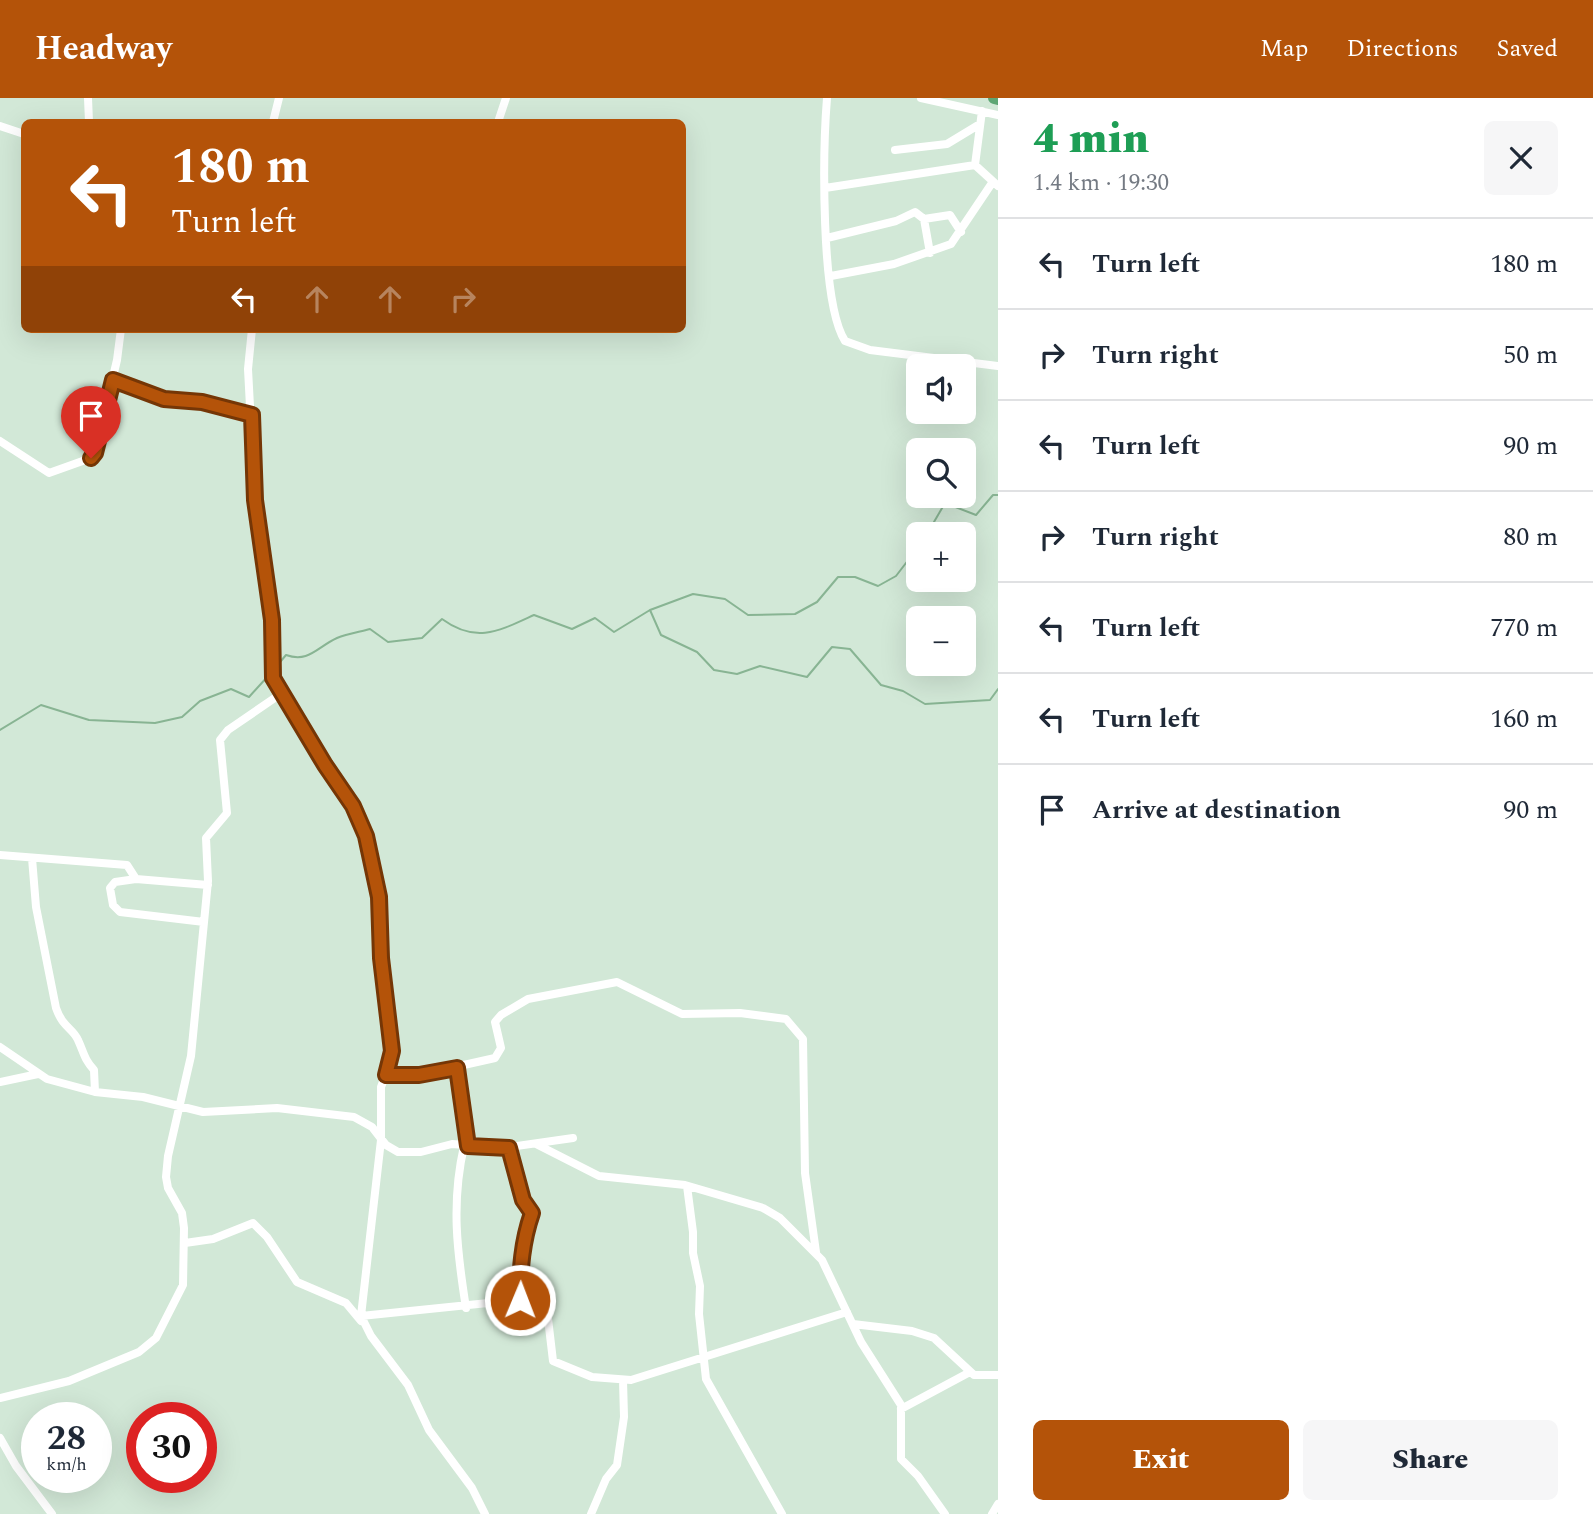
<!DOCTYPE html>
<meta charset="utf-8">
<style>
body{margin:0;font-family:Spectral,serif;background:#f6f6f7;color:#1f2937;height:100vh;display:flex;flex-direction:column;font-size:26px;white-space:nowrap}
*{box-sizing:border-box;margin:0}
p{font-size:23px;color:#747a83}
.icon{flex:none;width:38px;height:38px;fill:none;stroke:currentColor;stroke-width:2;stroke-linecap:round;stroke-linejoin:round}
.map{position:relative;flex:1;overflow:hidden}
.side{display:flex;flex-direction:column;background:#fff;width:595px}
.side>*{flex:none}
.top-card{position:absolute;left:21px;top:21px;width:665px;height:214px;border-radius:10px;box-shadow:0 7px 28px #0002;background:#b45309;color:#fff;overflow:hidden}
.buttons{position:absolute;left:906px;top:256px;display:grid;gap:14px}
.buttons a{display:grid;place-items:center;width:70px;height:70px;border-radius:10px;background:#fff;box-shadow:0 7px 28px #0002;font-size:35px}
.speed{position:absolute;left:21px;top:1304px;display:flex;gap:14px;font-size:35px;font-weight:700;text-align:center}
.speed>*{display:grid;place-content:center;width:91px;height:91px;border-radius:50%;background:#fff;box-shadow:0 7px 28px #0002;line-height:1}
.speed small{font-size:18px;font-weight:400}
.speed .limit{border:10px solid #d22;background:#fff;color:#111}
.pin{position:absolute;display:grid;place-items:center;width:60px;height:60px;color:#fff;margin:-72px -30px;border-radius:50% 50% 50% 0;rotate:-45deg;box-shadow:0 0 7px #0007}
.pin .icon{rotate:45deg}
.me{position:absolute;width:77px;margin:-38px;rotate:1deg;stroke-linejoin:round;filter:drop-shadow(0 0 5px #0008)}
.turn{display:flex;align-items:center;gap:24px;height:147px;padding:0 35px;font-size:32px}
.turn .icon{width:91px;height:91px;stroke-width:2.5}
.turn b{display:block;font-size:49px;line-height:60px}
.lanes{display:flex;align-items:center;height:66px;padding:0 35px;background:#0003;justify-content:center;gap:35px;direction:ltr}
.lanes .off{opacity:.35}
.round{display:grid;place-items:center;flex:none;width:74px;height:74px;border-radius:10px;background:#f6f6f7}
.headline{display:flex;align-items:center;justify-content:space-between;height:119px;padding:0 35px}
h1{font-size:42px;font-weight:800;line-height:52px;color:#1e9e55}
.primary-button{display:flex;gap:14px;margin-top:auto;padding:14px 35px}
.primary-button a{flex:1;height:80px;border-radius:10px;background:#b45309;color:#fff;font-size:28px;font-weight:800;line-height:80px;text-align:center}
.primary-button a+a{background:#f6f6f7;color:#1f2937}
ul{padding:0;list-style:none}
li{display:flex;align-items:center;gap:21px;height:91px;padding:0 35px;border-top:2px solid #e0e1e3}
li div{flex:1}
li b{display:block;font-size:26px}
li em{font-style:normal}
header{display:flex;align-items:center;gap:42px;box-sizing:border-box;height:98px;padding:0 35px;background:#b45309;color:#fff}
header strong{font-size:33px}
nav{display:flex;gap:38px;margin-inline-start:auto;font-size:24px}
main{display:flex;flex:1;min-height:0}
.map>svg:first-child{display:block}
.lines{fill:none;stroke-linecap:round;stroke-linejoin:round}
.stream{stroke:#88b493;stroke-width:2}
.minor{stroke:#fff;stroke-width:8}
.highway{stroke:#5ea674;stroke-width:12}
.route-casing{stroke:#753606;stroke-width:18}
.route{stroke:#b45309;stroke-width:12}
</style>
<header>
<strong>Headway</strong>
<nav><a>Map</a><a>Directions</a><a>Saved</a></nav>
</header>
<main>
<div class="map">
<svg width="998" height="1416" viewBox="0 0 998 1416">
<rect width="100%" height="100%" fill="#d2e8d7"/>
<g class="lines">
<!-- stream -->
<path class="stream" d="M927,436L945,405L976,417L993,397H998
M650,512L693,496L725,501L748,517L795,516L817,504L838,479H855L878,488L896,478L919,448
M275,570L286,557C309,565 317,549 337,540C347,536 359,534 370,531L388,544L422,540L442,521C476,546 499,533 534,517L572,531L595,520L614,534L650,512L661,537L697,554L714,572L737,576L760,568L807,579L832,549L850,551L881,587L903,593L925,606L990,602L998,591
M0,632L41,607L89,622L155,625L182,619L200,603L231,591L249,599L269,577"/>
<!-- minor -->
<path class="minor" d="M88,0L89,24
M827,0C823,50 820,204 845,243L870,252L998,268
M921,0L998,17
M982,13L975,67L998,88
M273,24L279,0
M498,24L506,0
M0,28L24,36
M895,52L947,46L980,26
M825,90L975,67
M924,121L950,117L961,134
M827,140L896,123L915,114L924,121L930,155
M831,178L894,166L951,146L992,85
M252,231L248,271L255,402L272,522L273,580L359,718L379,799L381,861L392,960L381,989V1042L361,1218L371,1238L408,1287L429,1332L472,1390L485,1416
M113,282L164,301L202,304L252,317
M0,343L49,375L91,360L95,355L117,262L121,231
M0,757L127,767L136,781
M32,760L36,809L56,910C63,930 73,930 78,942C84,955 84,961 94,972L95,994
M204,824L120,814L113,807L110,790L115,784L136,781L208,787
M0,949L47,981L95,994L143,999L203,1014L277,1010L354,1019L372,1029L386,1047L398,1054H421L452,1046L503,1050L573,1040
M457,970L469,1048
M386,977H419L495,960L501,950L495,924L501,917L528,901L617,884L682,916L740,915L786,921L803,941L805,1075L816,1154
M0,984L38,976
M536,1046L599,1078L685,1087L763,1110L780,1120L822,1162L861,1244L901,1307V1361L918,1378L945,1416
M464,1048C451,1105 457,1153 466,1210
M509,1050L523,1102L532,1115L524,1136L520,1202
M687,1088L693,1134V1155L700,1188L699,1216L706,1281L782,1416
M185,1145L213,1141L253,1125L267,1139L297,1184L346,1205L361,1223
M361,1218L518,1202L541,1203L547,1212L553,1263L592,1279L631,1282L847,1214
M853,1226L912,1233L934,1240L974,1277H998
M0,1300L69,1283L139,1254L156,1240L183,1187L184,1130L182,1115L168,1090L166,1079L168,1058L191,958L208,783L206,740L227,715L220,642L228,632L282,595
M901,1311L970,1274
M0,1340L16,1368L52,1416
M591,1416L606,1381L617,1367L624,1319L623,1282
M992,1416L998,1406"/>
<!-- highway -->
<path class="highway" d="M994,0L998,1"/>
</g>
<g class="lines">
<defs>
<path id="route" d="M91,360L95,355L113,282L164,301L202,304L252,317L255,402L272,522L273,580L325,667L353,708L366,738L379,799L381,860L392,953L386,977H419L457,970L468,1048L509,1050L523,1102L532,1115C522,1144 520,1171 520,1202"/>
</defs>
<!-- route casing -->
<use href="#route" class="route-casing"/>
<!-- route -->
<use href="#route" class="route"/>
</g>
</svg>
<div class="buttons">
<a><svg class="icon" aria-label="sound" viewBox="0 0 24 24"><path d="M4 9h4l5-4v14l-5-4H4zM17 9q2 3 0 6"/></svg></a>
<a><svg class="icon" aria-label="search" viewBox="0 0 24 24"><circle cx="10" cy="10" r="6"/><path d="M15 15l6 6"/></svg></a>
<a>+</a>
<a>−</a>
</div>
<div class="speed"><div>28<small>km/h</small></div><div class="limit">30</div></div>
<div class="pin" style="left:91px;top:360px;background:#d93025"><svg class="icon" aria-label="arrive" viewBox="0 0 24 24"><path d="M6 21V4h12l-3 4 3 4H6"/></svg></div>
<svg class="me" style="left:520px;top:1202px" viewBox="-20 -20 40 40"><circle r="17" fill="#b45309" stroke="#fff" stroke-width="3"/><path d="M0-11L8 9 0 5-8 9z" fill="#fff"/></svg>
<div class="top-card">
<div class="turn"><svg class="icon" aria-label="left" viewBox="0 0 24 24"><path d="M17 20v-9H6M10 6l-5 5 5 5"/></svg><div><b>180 m</b>Turn left</div></div>
<div class="lanes"><svg class="icon" aria-label="left" viewBox="0 0 24 24"><path d="M17 20v-9H6M10 6l-5 5 5 5"/></svg><svg class="icon off" aria-label="ahead" viewBox="0 0 24 24"><path d="M12 20V5M6 11l6-6 6 6"/></svg><svg class="icon off" aria-label="ahead" viewBox="0 0 24 24"><path d="M12 20V5M6 11l6-6 6 6"/></svg><svg class="icon off" aria-label="right" viewBox="0 0 24 24"><path d="M7 20v-9h11M14 6l5 5-5 5"/></svg></div>
</div>
</div>
<section class="side">
<div class="headline"><div><h1>4 min</h1><p>1.4 km · 19:30</p></div><a class="round"><svg class="icon" aria-label="close" viewBox="0 0 24 24"><path d="M6 6l12 12M18 6L6 18"/></svg></a></div>
<ul>
<li><svg class="icon" aria-label="left" viewBox="0 0 24 24"><path d="M17 20v-9H6M10 6l-5 5 5 5"/></svg><div><b>Turn left</b></div><em>180 m</em></li>
<li><svg class="icon" aria-label="right" viewBox="0 0 24 24"><path d="M7 20v-9h11M14 6l5 5-5 5"/></svg><div><b>Turn right</b></div><em>50 m</em></li>
<li><svg class="icon" aria-label="left" viewBox="0 0 24 24"><path d="M17 20v-9H6M10 6l-5 5 5 5"/></svg><div><b>Turn left</b></div><em>90 m</em></li>
<li><svg class="icon" aria-label="right" viewBox="0 0 24 24"><path d="M7 20v-9h11M14 6l5 5-5 5"/></svg><div><b>Turn right</b></div><em>80 m</em></li>
<li><svg class="icon" aria-label="left" viewBox="0 0 24 24"><path d="M17 20v-9H6M10 6l-5 5 5 5"/></svg><div><b>Turn left</b></div><em>770 m</em></li>
<li><svg class="icon" aria-label="left" viewBox="0 0 24 24"><path d="M17 20v-9H6M10 6l-5 5 5 5"/></svg><div><b>Turn left</b></div><em>160 m</em></li>
<li><svg class="icon" aria-label="arrive" viewBox="0 0 24 24"><path d="M6 21V4h12l-3 4 3 4H6"/></svg><div><b>Arrive at destination</b></div><em>90 m</em></li>
</ul>
<div class="primary-button"><a>Exit</a><a>Share</a></div>
</section>
</main>
